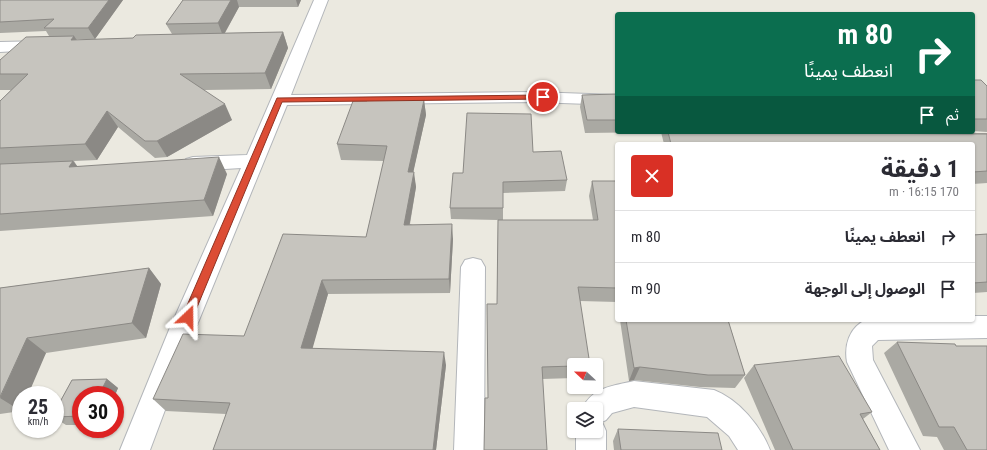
<!DOCTYPE html>
<html lang="ar">
<meta charset="utf-8">
<style>
body{margin:0;font-family:"Roboto Condensed","Noto Sans Arabic",sans-serif;background:#f2f2f3;color:#2b2b33;direction:rtl;height:100vh;display:flex;flex-direction:column;font-size:15px;white-space:nowrap}
*{box-sizing:border-box;margin:0}
p{font-size:13px;color:#7c7c81}
.icon{flex:none;width:22px;height:22px;fill:none;stroke:currentColor;stroke-width:2;stroke-linecap:round;stroke-linejoin:round}
.map{position:relative;flex:1;overflow:hidden;direction:ltr}
.drawer{position:absolute;left:615px;top:142px;width:360px;height:180px;display:flex;flex-direction:column;background:#fff;border-radius:4px;box-shadow:0 1px 3px #0004;direction:rtl}
.drawer>*{flex:none}
.hud{position:absolute;left:615px;top:12px;width:360px;height:122px;border-radius:4px;box-shadow:0 1px 3px #0004;direction:rtl;background:#0b6e4f;color:#fff;overflow:hidden}
.needle{width:26px;rotate:292deg}
.controls{position:absolute;left:567px;top:358px;display:grid;gap:8px}
.controls a{display:grid;place-items:center;width:36px;height:36px;border-radius:4px;background:#fff;box-shadow:0 1px 3px #0004;font-size:20px}
.speed{position:absolute;left:12px;top:386px;display:flex;gap:8px;font-size:20px;font-weight:700;text-align:center}
.speed>*{display:grid;place-content:center;width:52px;height:52px;border-radius:50%;background:#fff;box-shadow:0 1px 3px #0004;line-height:1}
.speed small{font-size:10px;font-weight:400}
.speed .limit{border:6px solid #d22;background:#fff;color:#111}
.pin{position:absolute;display:grid;place-items:center;width:34px;height:34px;color:#fff;margin:-17px;border:2px solid #fff;border-radius:50%;box-shadow:0 1px 4px #0007}
.me{position:absolute;width:44px;margin:-22px;rotate:23deg;stroke-linejoin:round;filter:drop-shadow(0 0 3px #0008)}
.turn{display:flex;align-items:center;gap:14px;height:84px;padding:0 16px;font-size:18px}
.turn .icon{width:52px;height:52px;stroke-width:2.5}
.turn b{display:block;font-size:28px;line-height:34px}
.then{display:flex;align-items:center;height:38px;padding:0 16px;background:#0003;gap:8px;font-size:15px}
.round{display:grid;place-items:center;flex:none;width:42px;height:42px;border-radius:4px;background:#f2f2f3}
.headline{display:flex;align-items:center;justify-content:space-between;height:68px;padding:0 16px}
h1{font-size:24px;font-weight:700;line-height:30px}
ul{padding:0;list-style:none}
li{display:flex;align-items:center;gap:12px;height:52px;padding:0 16px;border-top:1px solid #e1e1e2}
li div{flex:1}
li b{display:block;font-size:15px}
li em{font-style:normal}
.map>svg:first-child{display:block}
.lines{fill:none;stroke-linecap:round;stroke-linejoin:round}
.minor-casing{stroke:#b3b6ba;stroke-width:2}
.minor{fill:#fff;fill-rule:evenodd}
.wall{fill:#aaa9a3}
.shaded-wall{fill:#8b8985}
.building{fill:#c6c4be;stroke:#8b8985}
.route{fill:#dc4d35;stroke:#8f3222}
</style>
<div class="map">
<svg width="987" height="450" viewBox="0 0 987 450">
<rect width="100%" height="100%" fill="#ebe9e0"/>
<g class="lines">
<defs>
<path id="minor" d="M314,0H328L291,95L534,92L617,95V105L534,102L287,105L195,330L150,450H120L169,330L241,168L193,171L186,169L183,164L186,159L193,157L247,155Z
M45,41L51,43L53,46L51,49L0,52V42Z
M473,258L481,260L485,267L484,450H454L461,267L465,260Z
M973,316H987V338L878,340L872,346L873,360L920,450H889L847,362C844,346 849,327 866,320H973Z
M634,381L714,390C739,400 760,425 770,450H738L729,436L707,417L634,407L612,413L606,420L602,422L606,431V450H576V431H596V409H582C592,387 613,386 634,381Z"/>
</defs>
<!-- minor casing -->
<use href="#minor" class="minor-casing"/>
<!-- minor -->
<use href="#minor" class="minor"/>
</g>
<!-- wall -->
<path class="wall" d="M0,0H123L95,39H76L77,40L133,38L172,34L166,24L183,0H301L298,7H239L225,33L283,32L288,48L271,89L204,90L232,120L167,157L155,158L118,127L97,160L74,161L77,166L227,174L213,216L0,231V101L11,90H0V60L49,36L46,31L0,33Z
M973,80L987,86V132L973,131Z
M617,94V132L987,133V183L973,184V144H664L661,132L585,133L580,107L582,95Z
M424,100L426,115L413,172L416,187L410,224L453,239L450,293L328,294L312,348L446,365L436,450H213L226,414L166,411L153,399L244,336L366,237L384,161L341,160L337,144Z
M533,152L567,180L565,191L503,193V220H593L589,196L592,181H617V302L580,301L574,365V378L542,379L488,398L497,304L498,220L451,219L450,208L463,173Z
M987,234V292L973,293V235Z
M149,268L161,284L146,338L46,353L21,395V411L0,414V288Z
M620,320H728L745,375L735,388L700,387L634,380L629,381Z
M897,342L956,346L987,450H944L937,437L923,436L884,353Z
M754,365L872,412L863,419L880,450H775L744,378Z
M107,379L118,388L115,395H81V425H66L55,418V411L72,380Z
M618,429L722,450H614L613,441Z"/>
<!-- shaded-wall -->
<path class="shaded-wall" d="M109,0H123L95,39L88,28Z
M231,0H237L239,7L223,36L218,23Z
M296,0H301L298,7Z
M283,32L288,48L271,89L265,73Z
M74,36L85,52L71,40Z
M424,100L426,115L410,187L408,172Z
M225,104L232,120L167,157L157,141Z
M107,111L118,127L97,160L85,144Z
M219,157L227,174L213,216L204,200Z
M73,161L86,177L69,167Z
M414,172L416,187L407,239L404,225Z
M452,224L453,239L450,293L449,279Z
M149,268L161,284L146,338L132,323Z
M322,280L328,294L309,361L301,348Z
M27,338L46,353L28,395H21V411L0,398Z
M444,352L446,365L436,450H433Z
M640,367L634,380L629,381L634,368Z
M107,379L118,388L115,395H99Z"/>
<!-- building -->
<path class="building" d="M0,0H109L88,28H44L54,19L0,22Z
M183,0H231L218,23L166,24Z
M283,32L265,73L180,74L225,104L157,141H145L107,111L85,144L0,148V101L28,74H0V60L26,37L74,36L71,40L133,38L136,35Z
M973,80H981L987,86V119H973Z
M617,94V120H587L582,95Z
M368,98L424,100L408,172H414L404,225L452,224L449,279L322,280L301,348L444,352L433,450H213L230,403L153,399L183,334L244,336L283,234L366,237L387,146L337,144L353,101H367Z
M467,113L531,114L533,152L561,151L567,180L503,182V208H450L453,173H463Z
M668,132L987,134V171L973,172V144H671Z
M219,157L204,200L0,214V164L73,161L69,167Z
M592,181H617V288L578,287L590,365H574V366L542,367L547,450H484L485,398H488L487,304H497L498,220H598Z
M987,234V282L973,283V235Z
M149,268L132,323L27,338L0,397V288Z
M626,320H728L745,375H708L640,367L634,368Z
M897,342L955,344L956,346H987V450H967L954,427H939Z
M839,356L872,412L860,414L880,450H793L754,365Z
M107,379L99,395H81V416L55,417V411L72,380Z
M618,429L718,433L722,450H621Z"/>
<!-- route -->
<path class="route" d="M543,95L546,97L545,99L282,102L193,317L191,320L188,321L184,320L182,317L277,98Z"/>
</svg>
<div class="controls">
<a><svg class="needle" viewBox="-14 -14 28 28"><path d="M0-13l5 13h-10z" fill="#e53935"/><path d="M0 13l5-13h-10z" fill="#7c7c81"/></svg></a>
<a><svg class="icon" aria-label="layers" viewBox="0 0 24 24"><path d="M12 4l9 5-9 5-9-5zM3 14l9 5 9-5"/></svg></a>
</div>
<div class="speed"><div>25<small>km/h</small></div><div class="limit">30</div></div>
<div class="pin" style="left:543px;top:97px;background:#d93025"><svg class="icon" aria-label="arrive" viewBox="0 0 24 24"><path d="M6 21V4h12l-3 4 3 4H6"/></svg></div>
<svg class="me" style="left:188px;top:317px" viewBox="-20 -20 40 40"><path d="M0-17L14 15 0 8-14 15z" fill="#dc4d35" stroke="#fff" stroke-width="4"/></svg>
<div class="hud">
<div class="turn"><svg class="icon" aria-label="right" viewBox="0 0 24 24"><path d="M7 20v-9h11M14 6l5 5-5 5"/></svg><div><b>80 m</b>انعطف يمينًا</div></div>
<div class="then">ثم<svg class="icon" aria-label="arrive" viewBox="0 0 24 24"><path d="M6 21V4h12l-3 4 3 4H6"/></svg></div>
</div>
<section class="drawer">
<div class="headline"><div><h1>1 دقيقة</h1><p>170 m · 16:15</p></div><a class="round" style="background:#d93025;color:#fff"><svg class="icon" aria-label="close" viewBox="0 0 24 24"><path d="M6 6l12 12M18 6L6 18"/></svg></a></div>
<ul>
<li><svg class="icon" aria-label="right" viewBox="0 0 24 24"><path d="M7 20v-9h11M14 6l5 5-5 5"/></svg><div><b>انعطف يمينًا</b></div><em>80 m</em></li>
<li><svg class="icon" aria-label="arrive" viewBox="0 0 24 24"><path d="M6 21V4h12l-3 4 3 4H6"/></svg><div><b>الوصول إلى الوجهة</b></div><em>90 m</em></li>
</ul>
</section>
</div>
